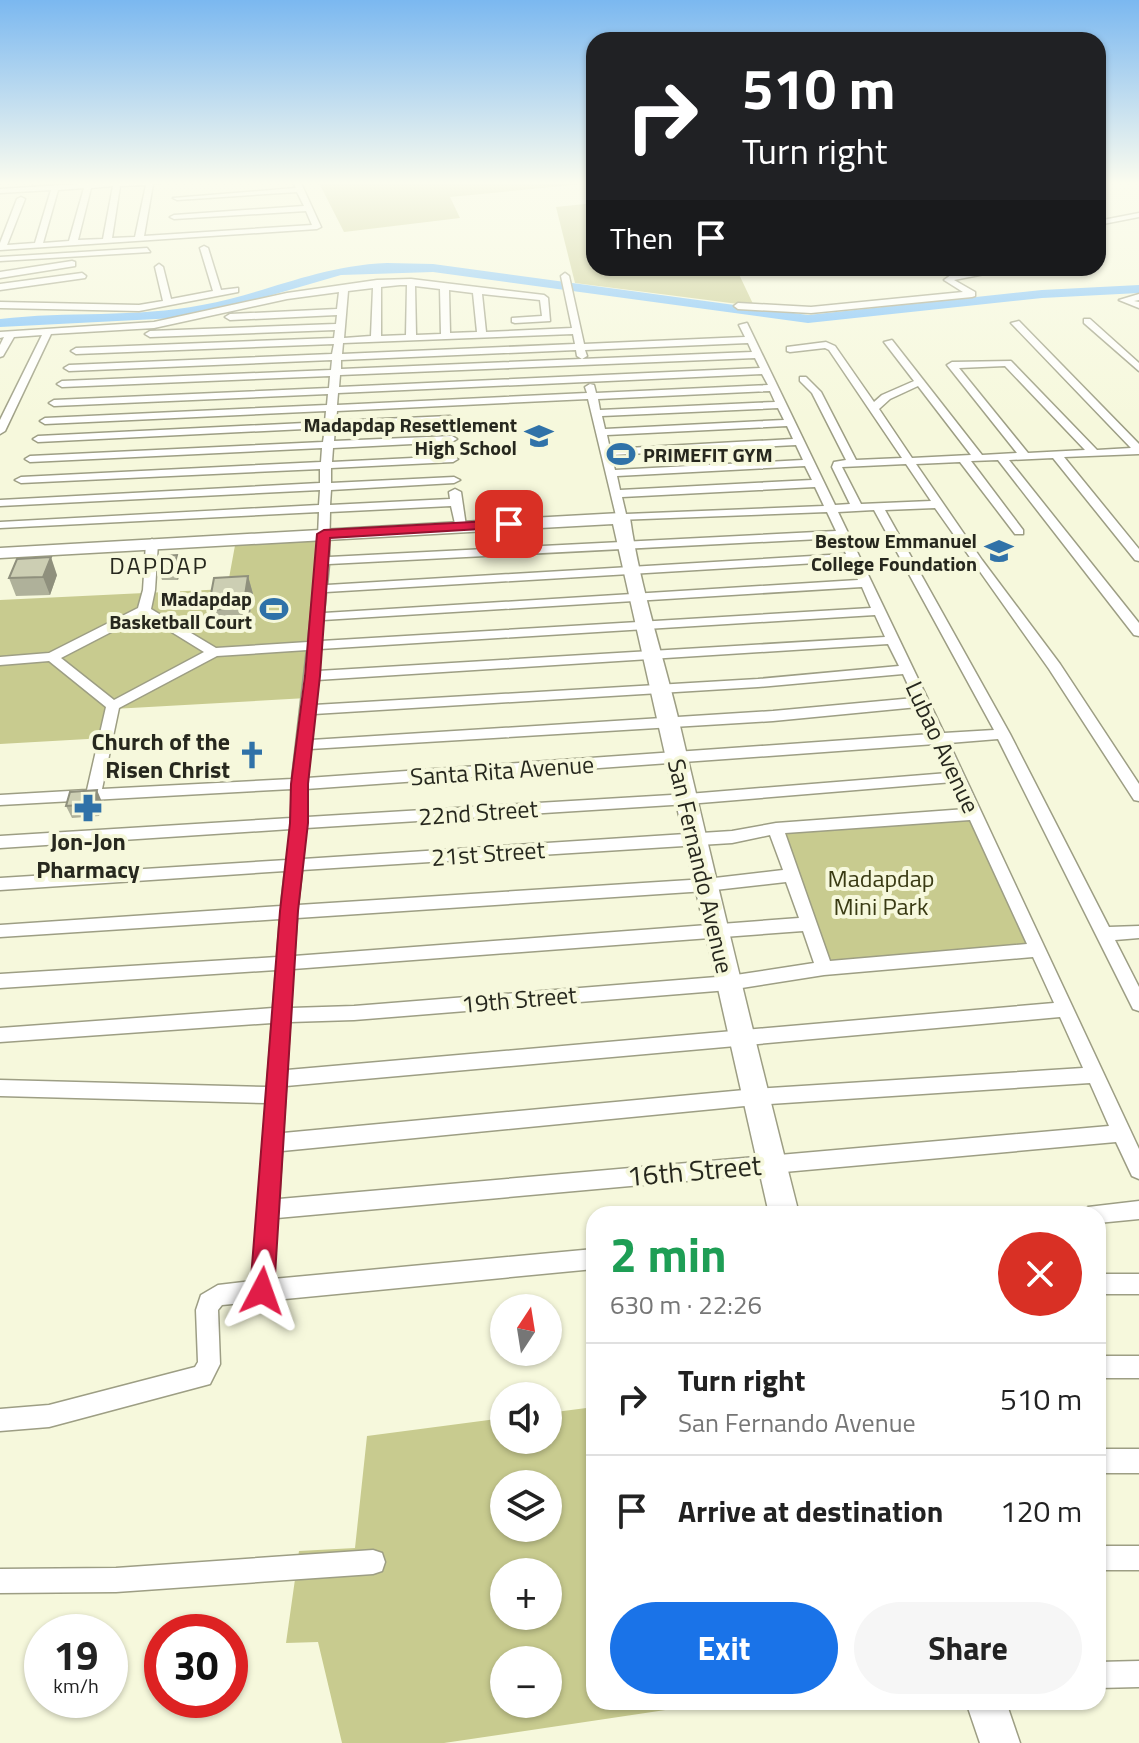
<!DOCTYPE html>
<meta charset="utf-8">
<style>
body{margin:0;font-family:"Titillium Web",sans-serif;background:#f6f6f6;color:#222;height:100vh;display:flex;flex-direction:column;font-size:30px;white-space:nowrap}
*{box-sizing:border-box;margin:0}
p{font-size:26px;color:#767676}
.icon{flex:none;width:44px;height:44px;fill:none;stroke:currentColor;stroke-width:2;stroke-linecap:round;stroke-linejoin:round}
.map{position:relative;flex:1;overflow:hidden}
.sheet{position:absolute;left:586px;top:1206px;width:520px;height:504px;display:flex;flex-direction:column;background:#fff;border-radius:24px;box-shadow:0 2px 6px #0004}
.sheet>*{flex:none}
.top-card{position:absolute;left:586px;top:32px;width:520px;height:244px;border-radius:24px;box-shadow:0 2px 6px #0004;background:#202124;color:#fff;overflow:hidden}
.needle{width:52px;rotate:12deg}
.buttons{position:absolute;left:490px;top:1294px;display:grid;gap:16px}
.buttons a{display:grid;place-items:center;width:72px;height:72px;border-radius:50%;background:#fff;box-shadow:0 2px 6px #0004;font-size:40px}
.speed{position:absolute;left:24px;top:1614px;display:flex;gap:16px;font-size:40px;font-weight:700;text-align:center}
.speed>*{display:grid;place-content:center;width:104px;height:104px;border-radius:50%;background:#fff;box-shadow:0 2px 6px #0004;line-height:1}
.speed small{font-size:20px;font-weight:400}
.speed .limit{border:12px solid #d22;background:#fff;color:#111}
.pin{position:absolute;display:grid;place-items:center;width:68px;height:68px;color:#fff;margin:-34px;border-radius:16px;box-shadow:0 4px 12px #0006}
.me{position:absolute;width:88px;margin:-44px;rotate:4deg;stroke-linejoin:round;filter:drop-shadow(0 0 6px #0008)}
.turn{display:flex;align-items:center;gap:28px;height:168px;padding:0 24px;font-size:36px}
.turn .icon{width:104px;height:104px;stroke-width:2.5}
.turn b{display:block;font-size:56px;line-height:68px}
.then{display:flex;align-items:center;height:76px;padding:0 24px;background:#0003;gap:16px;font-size:30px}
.round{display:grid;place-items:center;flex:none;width:84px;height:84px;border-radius:42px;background:#f6f6f6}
.head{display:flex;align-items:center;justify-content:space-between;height:136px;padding:0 24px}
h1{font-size:48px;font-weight:700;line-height:60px;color:#1e9e55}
.cta{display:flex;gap:16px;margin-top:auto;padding:16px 24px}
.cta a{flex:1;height:92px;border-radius:48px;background:#1a73e8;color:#fff;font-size:32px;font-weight:700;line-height:92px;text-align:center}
.cta a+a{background:#f6f6f6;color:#222}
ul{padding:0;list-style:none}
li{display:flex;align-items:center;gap:24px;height:112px;padding:0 24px;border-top:2px solid #e0e0e0}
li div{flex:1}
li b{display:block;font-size:30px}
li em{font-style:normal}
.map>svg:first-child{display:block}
.green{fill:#c8cb8f;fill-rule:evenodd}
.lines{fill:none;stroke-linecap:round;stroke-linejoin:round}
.river{fill:#77bffd;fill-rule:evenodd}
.minor-casing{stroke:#9d9e84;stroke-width:3}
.secondary-casing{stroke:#9d9e84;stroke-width:3}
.minor{fill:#fff;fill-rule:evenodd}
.secondary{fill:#fff;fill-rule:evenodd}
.wall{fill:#afb19a}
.shaded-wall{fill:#8f907d}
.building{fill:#ccceb3;stroke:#8f907d;stroke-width:2}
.route{fill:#e11d48;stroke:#92132f;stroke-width:2}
.labels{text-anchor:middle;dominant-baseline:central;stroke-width:8;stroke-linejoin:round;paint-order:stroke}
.far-poi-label{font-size:20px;font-weight:bold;fill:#27281e;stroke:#f6f8dc;text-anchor:end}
.far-quarter-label{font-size:24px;letter-spacing:2px;fill:#27281e;stroke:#f6f8dc}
.poi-label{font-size:24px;font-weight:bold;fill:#27281e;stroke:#f6f8dc;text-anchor:end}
.street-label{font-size:24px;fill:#27281e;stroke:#f6f8dc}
.park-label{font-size:24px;fill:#3a3b14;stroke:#f6f8dc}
.near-street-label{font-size:28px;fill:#27281e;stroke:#f6f8dc}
</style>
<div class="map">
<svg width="1139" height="1743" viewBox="0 0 1139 1743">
<rect width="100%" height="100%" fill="#f6f8dc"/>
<!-- green -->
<path class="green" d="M318,181H594V183L450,197L460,218L344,232Z
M594,203V268H736L754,306L575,283L556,207Z
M323,536L307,698L113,709L105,738L0,744V600L227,589L236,540Z
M974,814L1036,950L824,968L776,828Z
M594,1407V1702H719L444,1743H342L318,1642L286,1643L299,1551L355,1548L367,1436L504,1418V1440H548V1413ZM504,1484H548V1528H504ZM504,1572H548V1616H504ZM504,1660H548V1704H504Z"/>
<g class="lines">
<!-- river -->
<path class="river" d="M387,263L433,264L808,315L1042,290L1139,285V293L1042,298L808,323L433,272L341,275L220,310L176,318L0,327V319C67,311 136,318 202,305C268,293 316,266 387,263Z"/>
<defs>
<path id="minor" d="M126,181H171L153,184L144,236L312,225L306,211L174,219L170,217L174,215L304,206L297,192L177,200L173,198L296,188L292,181H300L321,227L317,229L0,250V243L17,199L21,197L25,199L7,245L35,243L51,190L0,193V189ZM146,185L135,237L112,238L120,186ZM113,186L103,239L78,240L91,188ZM84,188L69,241L43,243L58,190Z
M1139,213V217L1098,225V221Z
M204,246L208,248L221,290L238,288V292L139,311L0,308V302L139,305L163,301L155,267L159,264L163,267L171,299L213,291L200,248Z
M147,248L150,252L0,261V257Z
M72,261L75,262V266L0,278V272Z
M949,268L959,272L1015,268L954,280L975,292V296L972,297L811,313L738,309L734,306L738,303L811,307L963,292L944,280L951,275L947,270Z
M82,273L86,276L85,278L0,290V284Z
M565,273L569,276L584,344L745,337L739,325L747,323L835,505L850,504L832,467L834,462L846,460L812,393L800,381V377H806L821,392L856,460L902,458L829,350L825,348L790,352L787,351V347L826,342L835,346L874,402L882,395L914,381L884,342L892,340L982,455L1017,453L947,365L952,362L1011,361L1097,450L1131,448L1011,323L1019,321L1139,444V454L1064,457L1139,549V561L1135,560L1053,458L1009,460L1139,623V636L1134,635L998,460L971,461L1023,530V534H1015L960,462L916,464L982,560L1060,664L1139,784V801L1134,800L1049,669L935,508L885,510L1010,734L1109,927L1139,926V938L1115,940L1139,987V1011L1133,1009L998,739L949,743L1139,1149V1179L1132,1176L1116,1142L277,1218L273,1279L594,1249V1269L222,1305L218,1310L220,1364L210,1384L49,1427L0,1431V1409L49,1405L195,1367L198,1362L196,1310L201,1295L218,1285L252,1281L266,1103L0,1096V1080L267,1087L272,1023L0,1042V1028L273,1008L276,970L0,988V974L277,957L280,919L0,937V925L281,906L285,871L0,890V878L287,860L291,829L0,848V836L291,818L292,789L0,805V795L87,790L106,707L49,661L0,665V657L49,653L138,608L143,590L146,543L152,539L158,543L155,590L151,609L216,648L308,642L317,561L319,512L0,528V522L319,505L320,490L0,506V500L320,483V469L21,483L15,480L21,477L321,462L322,448L30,462L25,459L30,456L323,442L325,428L38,442L33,439L38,436L325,422L326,411L45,424L40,421L45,418L327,405L328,394L54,406L49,403L54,400L329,388L330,376L62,387L57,384L62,381L331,370L332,360L69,371L64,368L69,365L332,354L334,344L76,354L71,351L76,348L334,338L335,330L150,337L145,334L150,331L336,324L337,315L230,320L225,317L230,314L337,309L339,292L287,299L154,328L51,334L5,431L0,434V420L42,335L14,337L3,356L0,357V345L4,337L0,338V332L154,322L287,293L377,280L411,279L544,295L548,298L550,321L515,323L512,322V318L542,316L540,300L482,294L486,332L572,328L561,276ZM400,285H407L406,335L381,336V287ZM415,286L440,289L441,334L416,335ZM373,288L371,336L344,338L348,291ZM449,290L473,293L477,332L450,333ZM573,334L575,344L342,354L343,343ZM748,343L752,352L341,369V360L576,350L577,356L582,359L587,356L585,350ZM755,358L760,368L339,387L340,375ZM1005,366L1085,450L1028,453L959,368ZM762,374L768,385L596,393L594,385L590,384L585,387L587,393L337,405L338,393ZM918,386L971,455L912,458L879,409L890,399ZM770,391L775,402L600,410L598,399ZM588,399L617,520L827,512L836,531L329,557L330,512L451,506L456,528L466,526L461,492L455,489L449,492L450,499L330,505L331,490L454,483L460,480L454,477L331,483V468L453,462L458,459L453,456L332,462L333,448L452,442L457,439L452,436L334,441L335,428L450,422L455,419L450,416L336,421L337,411ZM778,408L784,420L605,429L602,416ZM787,426L793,439L610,449L607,435ZM796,445L803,460L615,470L611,455ZM906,464L931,501L861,504L842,467ZM805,466L812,480L620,490L617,476ZM815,487L824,506L626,514L622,497ZM874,510L994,730L944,733L838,512ZM839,538L846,554L327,585L329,564ZM850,561L858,580L324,613L326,592ZM862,587L871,608L321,641L323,620ZM144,615L204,652L114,700L61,658ZM875,615L885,637L318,671L320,649ZM888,644L899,666L758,679L314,705L317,680ZM307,650L292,779L102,789L119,708L217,656ZM903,674L914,698L773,711L311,740L314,714L758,687ZM918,707L931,734L307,778L310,749L773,721ZM935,744L948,773L688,794L307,817L306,789ZM953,782L966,809L776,823L732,831L303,859L306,828L688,804ZM970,820L1027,944L830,961L785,833ZM770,835L783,870L706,879L298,905L302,870L732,843ZM786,882L799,918L294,956L297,918L706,891ZM803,931L814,963L729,976L354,1006L291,1008L293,969ZM1033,957L1054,1003L287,1070L290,1022L354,1020L729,990L824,975ZM1060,1017L1083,1068L755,1089L283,1133L286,1086ZM1090,1083L1109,1126L279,1199L282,1151L755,1105Z
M1139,294V300L1134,301L1139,302V308L1119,300Z
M1084,319H1090L1139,363V371L1084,323Z
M1139,1201V1219L1098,1223V1214H1085L1088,1207Z
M1098,1274H1139V1294H1098Z
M1098,1356H1139V1378H1098Z
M1098,1449H1139V1473H1098Z
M1098,1546H1139V1570H1098Z
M373,1550L382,1553L385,1562L382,1571L373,1574L116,1592L0,1593V1569L116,1568Z
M1139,1661V1687L1098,1688V1662Z"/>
<path id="secondary" d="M621,513L630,518C640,589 665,660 681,730C719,892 758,1053 799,1214H769L613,524L0,558V548Z
M966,1702H1006L1020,1743H980Z"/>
</defs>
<!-- minor casing -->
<use href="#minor" class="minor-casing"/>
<!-- secondary casing -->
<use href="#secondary" class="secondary-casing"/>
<!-- minor -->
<use href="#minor" class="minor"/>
<!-- secondary -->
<use href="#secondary" class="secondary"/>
</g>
<!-- wall -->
<path class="wall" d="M177,555L181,567L178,580H162L158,568Z
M57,575L50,595L16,596L9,578Z
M248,576L253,594L248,626L213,628L208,610Z
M102,802L99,816L72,818L66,806Z"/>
<!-- shaded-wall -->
<path class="shaded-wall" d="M177,555L181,567L178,580L174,568Z
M51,557L57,575L50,595L43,577Z
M248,576L253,594L248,626L243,608Z
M97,790L102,802L99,816L94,804Z"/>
<!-- building -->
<path class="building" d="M177,555L174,568H158L162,556Z
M51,557L43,577L9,578L17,559Z
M248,576L243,608L208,610L214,578Z
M97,790L94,804L66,806L70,792Z"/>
<!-- sky -->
<linearGradient id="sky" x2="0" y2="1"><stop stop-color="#7bb8f0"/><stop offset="0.43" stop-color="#fbfcef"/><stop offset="1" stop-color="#fbfcef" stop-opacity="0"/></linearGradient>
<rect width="1139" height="425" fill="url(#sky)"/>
<!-- route -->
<path class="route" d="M509,520L514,521V527L330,538L320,676L308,784V823L298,911L274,1291L271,1299L262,1303L254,1299L250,1291L280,911L290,823L291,784L305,676L317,534L324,530Z"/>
<!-- icons -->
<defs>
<symbol id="school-bare" viewBox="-9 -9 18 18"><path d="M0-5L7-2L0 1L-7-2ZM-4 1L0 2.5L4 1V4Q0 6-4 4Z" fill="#3072a8" stroke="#f6f8dc" stroke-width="2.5" paint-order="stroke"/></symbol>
<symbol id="stadium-bare" viewBox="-9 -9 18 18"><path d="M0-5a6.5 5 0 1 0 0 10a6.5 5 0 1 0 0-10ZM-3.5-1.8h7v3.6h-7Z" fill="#3072a8" stroke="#f6f8dc" stroke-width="2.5" paint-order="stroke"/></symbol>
<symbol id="university-bare" viewBox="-9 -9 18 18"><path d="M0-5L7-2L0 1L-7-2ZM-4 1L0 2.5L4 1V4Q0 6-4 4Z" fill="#3072a8" stroke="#f6f8dc" stroke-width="2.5" paint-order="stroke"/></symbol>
<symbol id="church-bare" viewBox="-9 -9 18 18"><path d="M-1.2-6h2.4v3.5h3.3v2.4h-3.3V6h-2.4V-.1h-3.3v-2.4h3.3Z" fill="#3072a8" stroke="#f6f8dc" stroke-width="2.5" paint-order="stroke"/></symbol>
<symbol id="pharmacy-bare" viewBox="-9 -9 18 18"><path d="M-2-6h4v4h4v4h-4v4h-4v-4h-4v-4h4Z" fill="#3072a8" stroke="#f6f8dc" stroke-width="2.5" paint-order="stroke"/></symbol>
</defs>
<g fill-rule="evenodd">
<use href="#school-bare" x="519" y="416" width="40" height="40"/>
<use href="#stadium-bare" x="601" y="434" width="40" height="40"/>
<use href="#university-bare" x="979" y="531" width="40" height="40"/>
<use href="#stadium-bare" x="254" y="589" width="40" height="40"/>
<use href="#church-bare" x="232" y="735" width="40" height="40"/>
<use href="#pharmacy-bare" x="68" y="788" width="40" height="40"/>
</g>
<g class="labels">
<!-- far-poi labels -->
<g class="far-poi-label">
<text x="517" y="424">Madapdap Resettlement<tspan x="517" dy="23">High School</tspan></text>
<text x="643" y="454" text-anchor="start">PRIMEFIT GYM</text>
<text x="977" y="540">Bestow Emmanuel<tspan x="977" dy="23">College Foundation</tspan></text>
<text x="252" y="598">Madapdap<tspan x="252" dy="23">Basketball Court</tspan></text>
</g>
<!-- far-quarter labels -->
<g class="far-quarter-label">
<text x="159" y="565">DAPDAP</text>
</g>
<!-- poi labels -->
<g class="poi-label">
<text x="230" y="741">Church of the<tspan x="230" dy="28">Risen Christ</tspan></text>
<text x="88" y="841" text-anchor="middle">Jon-Jon<tspan x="88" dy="28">Pharmacy</tspan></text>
</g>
<!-- street labels -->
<g class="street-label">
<text transform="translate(943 747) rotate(65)">Lubao Avenue</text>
<text transform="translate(502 770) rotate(-4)">Santa Rita Avenue</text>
<text transform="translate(478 812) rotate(-4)">22nd Street</text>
<text transform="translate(488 853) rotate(-4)">21st Street</text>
<text transform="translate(701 866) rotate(77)">San Fernando Avenue</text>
<text transform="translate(519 999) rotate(-5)">19th Street</text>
</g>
<!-- park labels -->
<g class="park-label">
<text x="881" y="878">Madapdap<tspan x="881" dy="28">Mini Park</tspan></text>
</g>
<!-- near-street labels -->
<g class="near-street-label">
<text transform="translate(694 1170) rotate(-5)">16th Street</text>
</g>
</g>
</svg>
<div class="buttons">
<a><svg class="needle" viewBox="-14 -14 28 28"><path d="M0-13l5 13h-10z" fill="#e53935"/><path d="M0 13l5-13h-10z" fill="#767676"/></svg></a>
<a><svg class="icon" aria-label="sound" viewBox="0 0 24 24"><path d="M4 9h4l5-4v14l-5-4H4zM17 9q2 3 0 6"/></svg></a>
<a><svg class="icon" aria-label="layers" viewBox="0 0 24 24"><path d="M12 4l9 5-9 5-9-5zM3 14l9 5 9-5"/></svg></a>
<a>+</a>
<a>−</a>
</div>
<div class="speed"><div>19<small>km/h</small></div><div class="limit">30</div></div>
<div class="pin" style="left:509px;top:524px;background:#d93025"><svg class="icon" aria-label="arrive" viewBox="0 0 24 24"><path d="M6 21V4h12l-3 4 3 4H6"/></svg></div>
<svg class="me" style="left:262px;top:1291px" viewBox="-20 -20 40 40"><path d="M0-17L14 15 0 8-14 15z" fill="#e11d48" stroke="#fff" stroke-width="4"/></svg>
<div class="top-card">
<div class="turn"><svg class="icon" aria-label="right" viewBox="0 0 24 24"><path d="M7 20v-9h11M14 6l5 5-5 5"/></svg><div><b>510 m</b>Turn right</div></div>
<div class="then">Then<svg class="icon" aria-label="arrive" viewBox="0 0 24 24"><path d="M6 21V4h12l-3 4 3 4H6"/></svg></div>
</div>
<section class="sheet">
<div class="head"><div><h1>2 min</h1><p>630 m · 22:26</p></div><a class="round" style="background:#d93025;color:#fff"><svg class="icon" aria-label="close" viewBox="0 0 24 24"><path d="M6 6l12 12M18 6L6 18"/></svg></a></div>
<ul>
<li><svg class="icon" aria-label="right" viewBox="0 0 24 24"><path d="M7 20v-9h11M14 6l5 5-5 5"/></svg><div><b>Turn right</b><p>San Fernando Avenue</p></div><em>510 m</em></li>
<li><svg class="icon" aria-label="arrive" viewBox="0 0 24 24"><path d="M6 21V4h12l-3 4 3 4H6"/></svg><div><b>Arrive at destination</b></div><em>120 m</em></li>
</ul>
<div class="cta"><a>Exit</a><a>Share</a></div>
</section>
</div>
